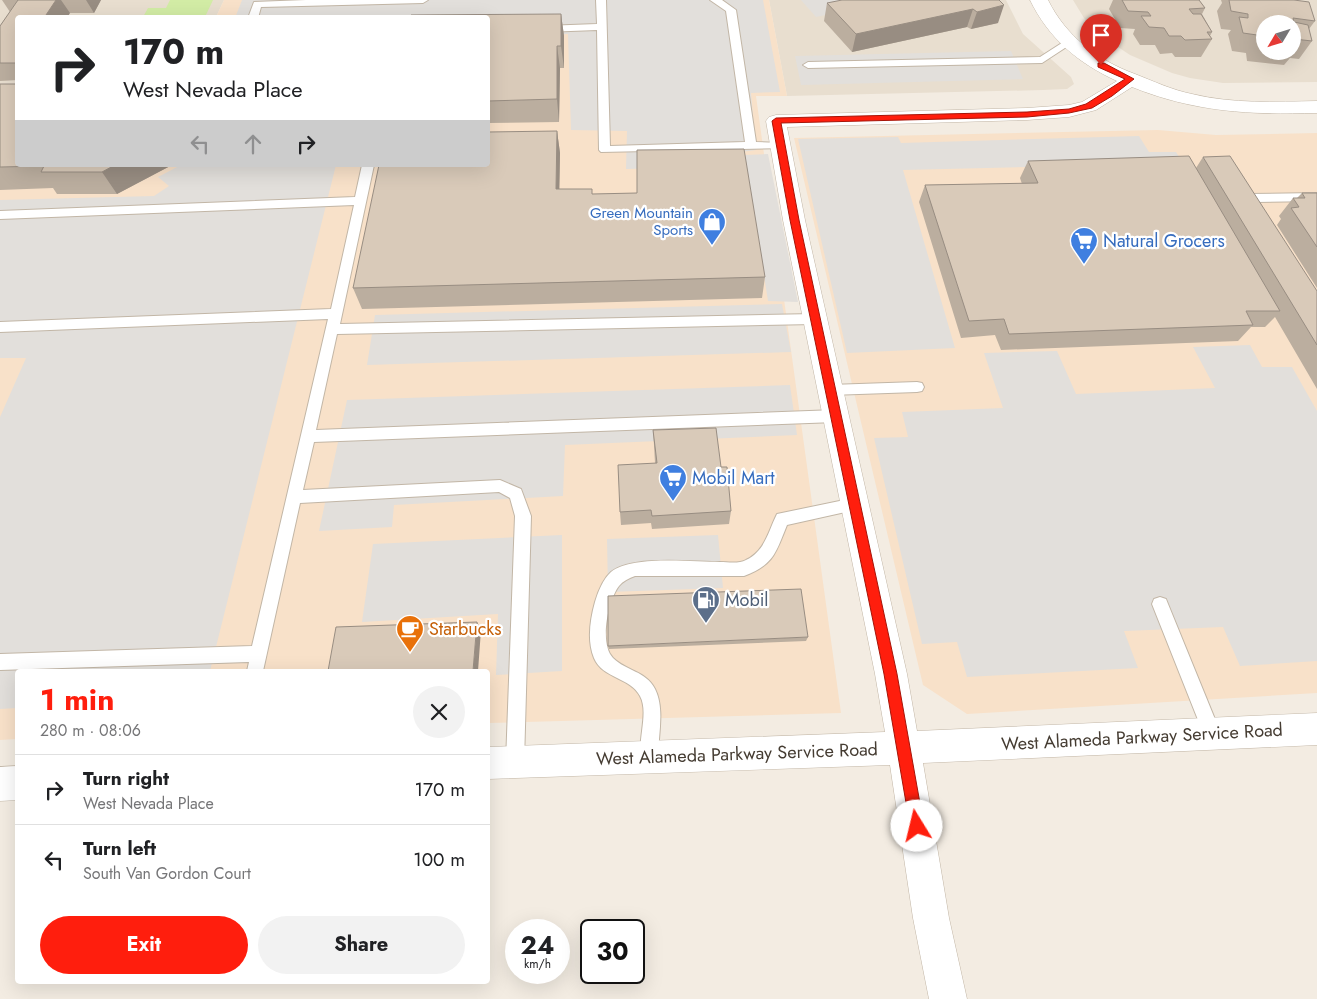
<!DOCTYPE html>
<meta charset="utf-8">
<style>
body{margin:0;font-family:Jost,sans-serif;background:#f2f2f2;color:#202124;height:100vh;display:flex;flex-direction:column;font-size:19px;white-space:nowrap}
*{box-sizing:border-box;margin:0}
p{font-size:16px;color:#757577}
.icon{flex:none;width:28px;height:28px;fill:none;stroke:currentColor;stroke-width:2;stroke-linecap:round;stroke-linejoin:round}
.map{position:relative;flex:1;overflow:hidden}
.panel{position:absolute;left:15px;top:669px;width:475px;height:315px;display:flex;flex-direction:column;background:#fff;border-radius:5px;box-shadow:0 5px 20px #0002}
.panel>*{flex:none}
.banner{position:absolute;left:15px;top:15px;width:475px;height:152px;border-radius:5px;box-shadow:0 5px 20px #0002;background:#fff;color:#202124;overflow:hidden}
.needle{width:32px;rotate:232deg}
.fabs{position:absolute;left:1256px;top:15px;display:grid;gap:10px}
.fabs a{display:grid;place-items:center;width:45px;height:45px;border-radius:50%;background:#fff;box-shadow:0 5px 20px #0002;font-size:25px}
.speed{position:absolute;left:505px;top:919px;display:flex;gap:10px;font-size:25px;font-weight:700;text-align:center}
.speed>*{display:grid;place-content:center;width:65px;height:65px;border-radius:50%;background:#fff;box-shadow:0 5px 20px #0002;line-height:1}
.speed small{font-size:12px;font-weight:400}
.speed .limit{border:2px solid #111;border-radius:8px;background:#fff;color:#111}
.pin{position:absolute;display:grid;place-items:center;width:42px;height:42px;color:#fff;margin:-51px -21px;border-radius:50% 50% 50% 0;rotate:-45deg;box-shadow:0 0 5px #0007}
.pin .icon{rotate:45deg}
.me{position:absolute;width:55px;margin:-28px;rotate:351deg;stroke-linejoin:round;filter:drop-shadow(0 0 4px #0008)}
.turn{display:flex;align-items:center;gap:18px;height:105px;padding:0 25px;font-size:22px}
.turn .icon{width:65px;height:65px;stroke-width:2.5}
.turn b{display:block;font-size:35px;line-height:42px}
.lanes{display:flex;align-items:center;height:48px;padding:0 25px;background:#0003;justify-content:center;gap:25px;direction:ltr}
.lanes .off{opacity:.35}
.round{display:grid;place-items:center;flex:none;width:52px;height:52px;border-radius:26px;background:#f2f2f2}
.headline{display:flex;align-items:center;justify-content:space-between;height:85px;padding:0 25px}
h1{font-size:30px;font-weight:700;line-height:38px;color:#ff1e0d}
.button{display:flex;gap:10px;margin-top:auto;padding:10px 25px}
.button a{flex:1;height:58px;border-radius:30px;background:#ff1e0d;color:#fff;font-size:20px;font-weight:700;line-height:58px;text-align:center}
.button a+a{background:#f2f2f2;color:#202124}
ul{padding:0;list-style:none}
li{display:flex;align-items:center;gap:15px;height:70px;padding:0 25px;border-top:1px solid #e0e0e0}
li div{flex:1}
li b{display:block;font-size:19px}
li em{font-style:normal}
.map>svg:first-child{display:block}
.residential{fill:#e8decf;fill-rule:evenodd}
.commercial{fill:#f8e1c9}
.green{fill:#d2eca5}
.parking{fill:#e2dfdb}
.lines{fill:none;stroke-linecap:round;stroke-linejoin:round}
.lane-casing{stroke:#c2b6a6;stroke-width:2}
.street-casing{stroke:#c2b6a6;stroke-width:1}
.lane{fill:#fff;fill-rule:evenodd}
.street{fill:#fff;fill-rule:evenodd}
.wall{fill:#bbae9f;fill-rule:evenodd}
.shaded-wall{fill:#988d82}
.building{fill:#d9cab9;stroke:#988d82}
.route{fill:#ff1e0d;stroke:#a61408}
.labels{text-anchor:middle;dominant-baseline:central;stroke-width:4.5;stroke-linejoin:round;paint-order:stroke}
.far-shop-label{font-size:15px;fill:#366cbe;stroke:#fff;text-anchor:end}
.shop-label{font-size:18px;fill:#366cbe;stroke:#fff;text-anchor:start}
.service-label{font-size:18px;fill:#4e5e75;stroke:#fff;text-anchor:start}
.food-label{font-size:18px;fill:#c56008;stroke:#fff;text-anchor:start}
.street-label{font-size:18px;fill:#453c32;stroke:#fff}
</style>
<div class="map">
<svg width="1317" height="999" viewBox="0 0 1317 999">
<rect width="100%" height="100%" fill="#f3ece2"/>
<!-- residential -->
<path class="residential" d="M0,0H224L216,17L18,18L17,98H0Z
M769,0H1006L1023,34L1071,77L1074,84L1067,89L1043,90L787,96Z
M1073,0H1317V82L1223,83L1190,78L1172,73L1130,55L1103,37L1084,18ZM1265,24H1292V51H1265Z"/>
<!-- commercial -->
<path class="commercial" d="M224,0H769L787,96H756L841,713L488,723V671H18L17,739L0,740V98L18,165H488V18L216,17Z
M1158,130L1216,135L1317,133V693L967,714L923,685L794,138Z"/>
<!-- green -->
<path class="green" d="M170,0H213L205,17H143L148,8H166Z"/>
<!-- parking -->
<path class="parking" d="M242,0H763L780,92L751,93L756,150L741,152V166L626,169L627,131L571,130L568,34L488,37V18H235Z
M801,0H895L816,17Z
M1011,51L1023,79L801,85L795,56Z
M1139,136L1149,152H1176L1183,163L903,170L955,348L847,353L798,139L898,137L901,143Z
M768,154L798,302L768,301L745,155Z
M181,165H336L210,671H18L17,708L0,709V417L26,358H0V200L154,196L169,186L158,177Z
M782,304L791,352L367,365L375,315Z
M1250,345L1262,367H1292L1317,411V661L1240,666L1223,627L1124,631L1138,668L967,677L957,642L922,644L874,438L908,437L902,412L1003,408L984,353L1057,351L1076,394L1215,388L1193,347Z
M790,385L797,435L565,445L563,496L394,505L392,527L319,531L347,400Z
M562,535V671L496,675L498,614L362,622L373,544Z
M718,535L723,588L608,592L607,539Z"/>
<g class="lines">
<defs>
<path id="lane" d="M306,0H428L423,3L261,7L258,18H248L254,2Z
M596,0H606L610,146L745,142L726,11L710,0H722L736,10L756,142L781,143L785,144L787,146L785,148L601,152L599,150L597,30L544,32L539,29L544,26L597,24Z
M1068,39L1073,42L1071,44L1042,63L808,68L803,65L808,62L1040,57Z
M362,165H374L340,324L815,314L820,316L821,319L820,322L815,324L337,334L316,430L836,410L841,412L843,416L841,420L836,422L314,442L303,490L500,480L521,489L531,516L524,762L521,768L515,771L509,768L506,762L515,516L510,498L499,492L300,503L263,671H247L249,662L0,670V654L252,646L328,319L0,332V322L331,309L354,205L0,219V211L355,197Z
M1317,193V201L1256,202L1260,208L1254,212L1250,211L1242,198L1248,194Z
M917,382L922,383L924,387L922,391L917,392L830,395L825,394L823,390L825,386L830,385Z
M854,498L859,499L862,504L859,509L787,525C776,552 774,565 744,576H635C629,578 623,581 619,586C608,600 599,644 613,658C626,671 646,671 655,689C665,709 658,735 658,757L655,763L649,766L643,763C635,744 650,714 640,696C630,677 603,679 594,658C587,641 590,620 595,602C598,592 603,579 611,572C632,555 692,562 720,562C728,562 739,564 746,560C765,551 768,532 777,514Z
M1160,597L1166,599L1168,604L1221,734L1218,740L1212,743L1206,740L1152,604L1154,599Z"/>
<path id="street" d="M1030,0H1048C1066,36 1097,60 1135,74C1153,81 1172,90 1192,94C1233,104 1275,102 1317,101V113C1251,115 1194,112 1132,87L1096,110L1069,117L1027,120L787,127L805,220L907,674L917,731L1317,713V745L923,763L949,918L967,999H929L913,918L890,765L488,779V747L885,732L875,674L783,220L766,121L769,117L776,115L1027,108L1069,105L1082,102L1117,81C1078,63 1049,39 1030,0Z
M18,766V800L0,801V767Z"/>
</defs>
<!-- lane casing -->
<use href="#lane" class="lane-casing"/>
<!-- street casing -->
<use href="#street" class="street-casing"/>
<!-- lane -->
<use href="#lane" class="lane"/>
<!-- street -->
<use href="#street" class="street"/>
</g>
<!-- wall -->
<path class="wall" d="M2,0H101L94,13H70L18,18V80L0,81V26L10,12Z
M999,0L998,23L971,29L967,27L852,52L824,21L827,3Z
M1113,0H1199L1205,8L1202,14L1212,32L1210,36L1212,39L1201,57H1175L1172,53L1160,54L1155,45H1140L1133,34L1135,29L1120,28L1109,9Z
M1221,0H1294L1315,21L1309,29L1312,41L1299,59L1290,58L1284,65L1247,61L1246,53L1232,51L1228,34L1231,30L1221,29L1217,11L1222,3ZM1265,24H1292V51H1265Z
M561,14L564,36V68H560L559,122L488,123V18Z
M0,84L172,165L117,194H57L53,188L0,190Z
M557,131L560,153L559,189L592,194L765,277L762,298L362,309L353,288Z
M1203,157L1317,291V389L1275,317L1265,327H1251L1238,341L1001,350L995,335L961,338L919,202L925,185L1022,184L1020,178L1028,161L1196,168Z
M1302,193H1317V288L1277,225L1281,219L1279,216L1293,198H1297Z
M653,430L721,467L731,511L729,524L652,529L651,523L621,525L620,512L655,463L654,445Z
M808,637L806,641L609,649L608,646Z"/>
<!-- shaded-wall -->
<path class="shaded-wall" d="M56,0H61L70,13L67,18H44Z
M86,0H101L94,13Z
M1004,5L998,23L971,29L977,12Z
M973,9L967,27L852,52L856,34Z
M561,14L564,36V68L561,46Z
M557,46L560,68L559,122L557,99Z
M557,131L560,153L559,211L556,189Z
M115,165H172L117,194L102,172Z
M477,622L481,630L478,671H473Z"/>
<!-- building -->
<path class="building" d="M18,0H56L44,18H18V63H0V26Z
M842,0H999L1004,5L977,12L973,9L856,34L827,3Z
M1122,0H1199L1205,8L1189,9L1193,14H1201L1212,32H1207L1212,39L1185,40L1181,36H1169L1164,28L1149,27L1141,16H1151L1148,12L1128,11Z
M1229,0H1294L1309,2L1315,21L1293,18L1294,22L1308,25L1312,41L1294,39L1297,48L1292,47V24H1265V44L1259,43L1257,35L1243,33L1239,17L1248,18V14L1231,11Z
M561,14V46H557V99L488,101V18H411V15Z
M0,84H18V165H115L102,172H41L44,166L0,167Z
M557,131L556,189H592V194L637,193V150L744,149L765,277L353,288L379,165H488V132Z
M1189,156L1280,311H1246L1253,325L1009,334L1004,319L969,321L925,185L1038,183L1028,161Z
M1230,156L1317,291V345L1203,157Z
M1302,193H1317V247L1291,208L1299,207L1293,198H1305Z
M716,428L721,467H727L731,511L652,516L651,510L620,512L618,465L657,463L653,430Z
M801,589L808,637L608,646V596Z
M477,622L473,671H328L336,627Z"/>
<!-- route -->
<path class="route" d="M1098,63H1104L1134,79L1112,96L1092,108L1069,113L1027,117L781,123L799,220L897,674L924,826L922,831L917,833L912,831L910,826L884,674L790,220L772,121L776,118L1027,112L1069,109L1086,104L1125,79L1098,67Z"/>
<!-- icons -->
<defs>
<symbol id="shop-pin" viewBox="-11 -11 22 30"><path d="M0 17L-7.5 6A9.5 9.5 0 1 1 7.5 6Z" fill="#3f7fe0" stroke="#fff"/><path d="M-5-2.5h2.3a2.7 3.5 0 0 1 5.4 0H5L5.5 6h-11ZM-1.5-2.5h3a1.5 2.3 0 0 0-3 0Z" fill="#fff"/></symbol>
<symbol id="supermarket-pin" viewBox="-11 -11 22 30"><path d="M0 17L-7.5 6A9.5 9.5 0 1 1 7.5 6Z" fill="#3f7fe0" stroke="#fff"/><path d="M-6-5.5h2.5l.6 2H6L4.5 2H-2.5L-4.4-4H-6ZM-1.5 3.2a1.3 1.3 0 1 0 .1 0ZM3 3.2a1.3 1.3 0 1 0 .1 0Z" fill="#fff"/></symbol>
<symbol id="fuel-pin" viewBox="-11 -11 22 30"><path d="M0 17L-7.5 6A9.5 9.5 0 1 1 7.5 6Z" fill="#5c6f8a" stroke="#fff"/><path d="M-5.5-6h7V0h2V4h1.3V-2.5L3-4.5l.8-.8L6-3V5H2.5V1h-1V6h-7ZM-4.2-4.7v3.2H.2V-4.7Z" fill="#fff"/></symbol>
<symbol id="cafe-pin" viewBox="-11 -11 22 30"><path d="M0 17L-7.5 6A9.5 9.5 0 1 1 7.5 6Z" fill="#e8710a" stroke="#fff"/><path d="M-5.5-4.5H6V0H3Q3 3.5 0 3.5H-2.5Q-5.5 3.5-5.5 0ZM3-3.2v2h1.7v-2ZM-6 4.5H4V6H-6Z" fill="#fff"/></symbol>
</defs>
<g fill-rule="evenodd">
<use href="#shop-pin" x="696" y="206" width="32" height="43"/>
<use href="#supermarket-pin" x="1068" y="225" width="32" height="43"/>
<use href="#supermarket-pin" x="657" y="462" width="32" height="43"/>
<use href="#fuel-pin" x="690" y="584" width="32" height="43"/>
<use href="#cafe-pin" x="394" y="613" width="32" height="43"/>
</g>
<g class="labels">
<!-- far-shop labels -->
<g class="far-shop-label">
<text x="693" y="213">Green Mountain<tspan x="693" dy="17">Sports</tspan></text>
</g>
<!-- shop labels -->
<g class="shop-label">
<text x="1103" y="241">Natural Grocers</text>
<text x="692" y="478">Mobil Mart</text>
</g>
<!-- service labels -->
<g class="service-label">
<text x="725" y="600">Mobil</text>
</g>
<!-- food labels -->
<g class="food-label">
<text x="429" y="629">Starbucks</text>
</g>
<!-- street labels -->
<g class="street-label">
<text transform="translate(1142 737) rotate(-3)">West Alameda Parkway Service Road</text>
<text transform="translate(737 754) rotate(-2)">West Alameda Parkway Service Road</text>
</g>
</g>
</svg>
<div class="fabs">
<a><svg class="needle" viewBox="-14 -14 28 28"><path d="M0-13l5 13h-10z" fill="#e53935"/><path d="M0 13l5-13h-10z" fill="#757577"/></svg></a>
</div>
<div class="speed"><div>24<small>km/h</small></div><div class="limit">30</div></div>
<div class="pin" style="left:1101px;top:65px;background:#d93025"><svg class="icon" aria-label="arrive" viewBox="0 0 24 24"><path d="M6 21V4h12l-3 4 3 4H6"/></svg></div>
<svg class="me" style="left:917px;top:826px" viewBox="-20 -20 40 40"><circle r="19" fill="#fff"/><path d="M0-13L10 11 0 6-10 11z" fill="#ff1e0d"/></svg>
<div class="banner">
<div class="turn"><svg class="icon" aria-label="right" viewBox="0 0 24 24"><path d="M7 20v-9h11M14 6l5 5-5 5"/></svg><div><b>170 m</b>West Nevada Place</div></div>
<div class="lanes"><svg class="icon off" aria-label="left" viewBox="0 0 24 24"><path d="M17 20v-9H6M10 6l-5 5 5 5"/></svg><svg class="icon off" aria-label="ahead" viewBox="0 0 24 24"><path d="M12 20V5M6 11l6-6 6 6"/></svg><svg class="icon" aria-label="right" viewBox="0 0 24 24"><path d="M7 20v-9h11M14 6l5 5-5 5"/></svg></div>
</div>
<section class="panel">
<div class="headline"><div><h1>1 min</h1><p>280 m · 08:06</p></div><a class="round"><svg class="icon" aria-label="close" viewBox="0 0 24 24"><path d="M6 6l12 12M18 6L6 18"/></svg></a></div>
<ul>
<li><svg class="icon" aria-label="right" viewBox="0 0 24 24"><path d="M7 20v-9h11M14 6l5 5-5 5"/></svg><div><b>Turn right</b><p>West Nevada Place</p></div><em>170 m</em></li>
<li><svg class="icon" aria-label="left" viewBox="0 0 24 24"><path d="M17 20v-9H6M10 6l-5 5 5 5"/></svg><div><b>Turn left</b><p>South Van Gordon Court</p></div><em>100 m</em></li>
</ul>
<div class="button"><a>Exit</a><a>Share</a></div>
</section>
</div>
